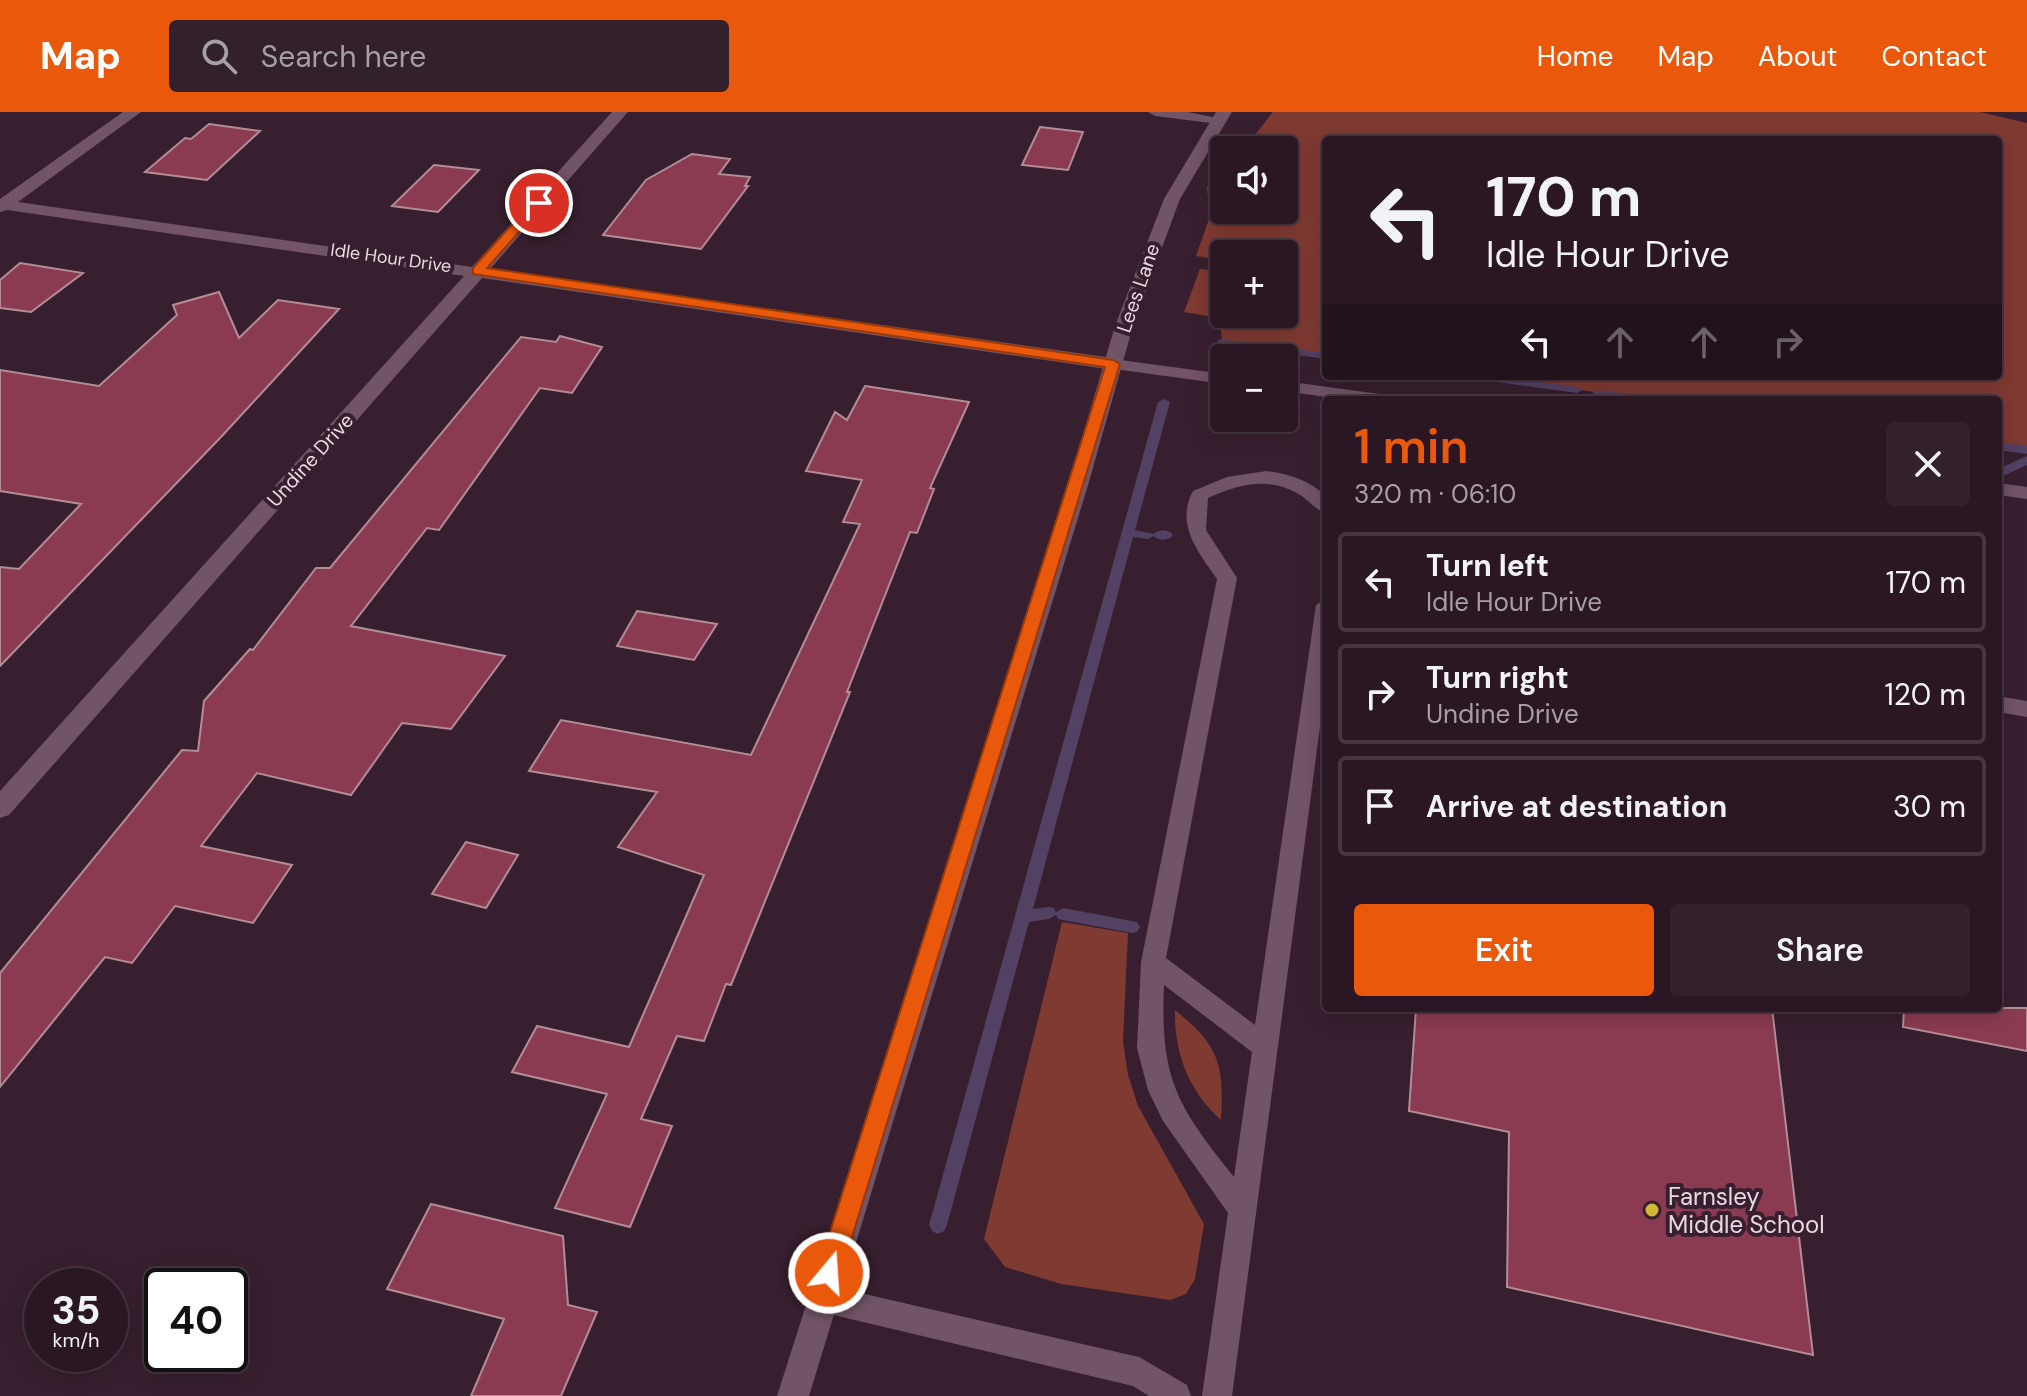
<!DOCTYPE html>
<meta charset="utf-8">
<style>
body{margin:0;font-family:"DM Sans",sans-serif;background:#32202b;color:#f1f3f6;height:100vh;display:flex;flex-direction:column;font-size:30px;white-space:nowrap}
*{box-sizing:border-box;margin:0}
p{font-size:26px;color:#a59fa6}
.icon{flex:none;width:44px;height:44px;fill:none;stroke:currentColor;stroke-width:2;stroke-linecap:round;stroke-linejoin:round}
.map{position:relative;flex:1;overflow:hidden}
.sheet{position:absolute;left:1322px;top:284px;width:680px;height:616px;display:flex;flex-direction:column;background:#2a1723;border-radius:8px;box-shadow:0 4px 20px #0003,0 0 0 2px #463641}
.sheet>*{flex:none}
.top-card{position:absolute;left:1322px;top:24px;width:680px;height:244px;border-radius:8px;box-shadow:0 4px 20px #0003,0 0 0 2px #463641;background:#2a1723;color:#f1f3f6;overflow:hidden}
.controls{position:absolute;left:1210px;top:24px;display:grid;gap:16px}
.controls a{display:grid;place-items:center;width:88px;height:88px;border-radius:8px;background:#2a1723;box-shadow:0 4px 20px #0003,0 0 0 2px #463641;font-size:40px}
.speed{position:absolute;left:24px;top:1156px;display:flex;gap:16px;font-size:40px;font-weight:700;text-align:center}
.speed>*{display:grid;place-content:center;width:104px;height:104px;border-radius:50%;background:#2a1723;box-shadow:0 4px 20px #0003,0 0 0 2px #463641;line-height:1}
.speed small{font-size:20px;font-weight:400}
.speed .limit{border:4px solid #111;border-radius:12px;background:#fff;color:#111}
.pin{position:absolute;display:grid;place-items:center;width:68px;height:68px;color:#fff;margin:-34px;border:4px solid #fff;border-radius:50%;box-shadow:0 2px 8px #0007}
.me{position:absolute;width:88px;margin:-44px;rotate:18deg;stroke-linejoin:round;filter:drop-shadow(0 0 6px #0008)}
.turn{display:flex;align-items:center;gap:28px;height:168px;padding:0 32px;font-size:36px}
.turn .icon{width:104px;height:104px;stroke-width:2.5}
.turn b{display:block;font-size:56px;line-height:68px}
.lanes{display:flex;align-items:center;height:76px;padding:0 32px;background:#0003;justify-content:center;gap:40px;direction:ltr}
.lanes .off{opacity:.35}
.round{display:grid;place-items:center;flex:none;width:84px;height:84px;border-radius:8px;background:#32202b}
.headline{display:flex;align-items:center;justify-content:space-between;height:136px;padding:0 32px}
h1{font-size:48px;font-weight:600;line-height:60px;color:#ea580c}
.primary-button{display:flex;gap:16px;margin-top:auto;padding:16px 32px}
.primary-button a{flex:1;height:92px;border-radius:8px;background:#ea580c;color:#fff;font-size:32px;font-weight:600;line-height:92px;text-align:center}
.primary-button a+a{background:#32202b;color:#f1f3f6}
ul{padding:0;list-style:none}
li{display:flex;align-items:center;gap:24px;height:100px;margin:0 16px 12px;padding:0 16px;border:4px solid #463641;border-radius:8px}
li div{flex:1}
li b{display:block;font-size:30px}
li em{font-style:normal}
header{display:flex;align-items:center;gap:48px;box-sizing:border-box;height:112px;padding:0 40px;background:#ea580c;color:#fff}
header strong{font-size:38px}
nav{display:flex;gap:44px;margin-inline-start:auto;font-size:28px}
.search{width:560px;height:72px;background:#32202b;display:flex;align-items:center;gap:20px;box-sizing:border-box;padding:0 28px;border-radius:8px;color:#a59fa6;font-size:30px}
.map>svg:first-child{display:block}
.green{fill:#7f3a32;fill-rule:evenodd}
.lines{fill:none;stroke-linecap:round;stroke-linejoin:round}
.stream{fill:#534164;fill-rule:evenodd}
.building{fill:#8b3b51;stroke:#b28d95;stroke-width:2}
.service{fill:#715466;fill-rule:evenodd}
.minor{fill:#715466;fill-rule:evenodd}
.tertiary{fill:#715466;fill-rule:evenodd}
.route{fill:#ea580c;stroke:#983908;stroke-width:2}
.poi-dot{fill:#d1b736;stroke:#381f2f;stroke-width:3}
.labels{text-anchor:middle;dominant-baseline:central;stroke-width:8;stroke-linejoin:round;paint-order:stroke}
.far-street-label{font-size:18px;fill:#e8d8e1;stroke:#381f2f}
.street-label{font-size:20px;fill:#e8d8e1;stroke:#381f2f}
.near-poi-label{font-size:24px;fill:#e8d8e1;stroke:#381f2f;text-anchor:start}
</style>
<header>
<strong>Map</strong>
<div class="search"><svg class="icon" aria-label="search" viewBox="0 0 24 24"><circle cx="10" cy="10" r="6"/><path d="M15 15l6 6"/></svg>Search here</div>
<nav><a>Home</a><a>Map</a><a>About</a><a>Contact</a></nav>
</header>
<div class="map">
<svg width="2027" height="1284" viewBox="0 0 2027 1284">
<rect width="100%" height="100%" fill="#381f2f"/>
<!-- green -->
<path class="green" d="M1273,0H1980L2027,11V338L1998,334V288H1654L1477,264H1998V28H1326V244L1222,230L1220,206L1184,200L1200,157L1215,158L1214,147L1196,144L1210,104L1207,75L1224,58V98H1284V38H1243ZM1224,142H1284V202H1224Z
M1062,810L1128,821L1123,929L1128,963L1138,994L1204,1112L1195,1167L1186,1182L1170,1188L1061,1172L1005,1155L984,1127Z
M1175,898C1220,934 1224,953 1221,1008C1189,979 1174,942 1175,898Z"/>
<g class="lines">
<!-- stream -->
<path class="stream" d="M1222,227L1326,241V247L1218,232V228Z
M1469,264H1498L1577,275L1583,278L1577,281L1474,267Z
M1598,278L1658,285L1664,288H1629L1594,283L1592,281Z
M1164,287L1170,290L1135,418L1154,422C1158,417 1169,417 1173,423C1169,429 1158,429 1154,424L1148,427L1133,425L1033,797L1049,795L1054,796L1056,800L1063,796L1132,809L1137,810L1140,815L1137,820L1132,821L1063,808L1058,807L1056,803L1049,807L1029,810L947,1113L944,1119L938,1122L932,1119L929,1113L1158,290Z
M1998,330L2027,334V342L1998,338Z
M2027,344V353L2005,363H1998V357Z"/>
</g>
<!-- building -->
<path class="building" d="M209,12L260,19L207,68L145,60L185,26L191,27Z
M1040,15L1083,20L1068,58L1022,53Z
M692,42L730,47L719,62L750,65L745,74H748L701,137L603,123L646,68Z
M434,53L479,58L438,100L392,94Z
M20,151L83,161L31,200L0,196V168Z
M219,180L239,226L278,188L339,197L221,325L0,554V455L19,457L81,392L0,379V258L99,274L177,203L173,193Z
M560,224L602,235L572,281L540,276L439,418L427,416L351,514L505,544L451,617L402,611L351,683L257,661L201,734L292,753L253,811L175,794L132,851L105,845L0,975V861L182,638L198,639L204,589L250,537L253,538L316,456H330L521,225L556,230Z
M865,274L969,290L930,376L934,377L917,421L910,420L847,580H850L731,873L726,872L704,929L677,924L641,1007L672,1014L630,1115L555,1096L607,982L512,960L537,914L629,935L704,763L618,735L657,680L529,659L561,608L751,643L860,412L843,410L862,368L806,359L835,300L847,308Z
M637,499L717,512L694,548L617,534Z
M466,730L518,743L486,796L432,782Z
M1416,896H1772L1813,1243L1507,1175L1509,1020L1409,999Z
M1904,896H2027V939L1903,915Z
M431,1092L563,1124L568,1193L597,1200L561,1284H471L504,1207L387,1177Z"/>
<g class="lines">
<!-- service -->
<path class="service" d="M1148,0H1188L1226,8L1219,12L1155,4Z
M1113,247L1224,262V272L1107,256V248Z
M1284,269L1387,283L1396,288H1348L1284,279Z
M1266,359C1289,362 1309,368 1326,384V401C1315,398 1310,389 1300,383C1270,364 1239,372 1208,386L1206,418L1237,466L1166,846L1255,913L1316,493L1326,486V569L1232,1284H1202L1228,1101L1163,1009L1148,978L1137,936L1141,850L1217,467C1198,440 1175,412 1193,379L1227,365ZM1164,873L1252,940L1234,1065C1176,993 1160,966 1164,873Z
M1998,371L2027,375V387L1998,383Z
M1998,584L2027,589V605L1998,600Z
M821,1172L1139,1245L1187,1273L1191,1284H1149L1133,1274L821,1200L811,1196L807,1186L811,1176Z"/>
<!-- minor -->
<path class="minor" d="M123,0H141L18,90L472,155L612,0H628L490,157L1113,246L1122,252L1113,258L482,166L9,703L0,706V679L464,164L7,98L0,100V87Z"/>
<!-- tertiary -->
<path class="tertiary" d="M1216,0H1232L1180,87L1133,214L1089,370L809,1284H777L1069,370L1115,214L1164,87Z"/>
</g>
<!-- route -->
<path class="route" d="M534,88L545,91L487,156L1113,248L1120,252L841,1161L838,1170L829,1173L821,1170L817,1161L1105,255L473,162V156Z"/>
<!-- markers -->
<circle class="poi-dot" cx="1652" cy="1098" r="8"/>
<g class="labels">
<!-- far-street labels -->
<g class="far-street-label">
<text transform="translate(391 146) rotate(8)">Idle Hour Drive</text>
</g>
<!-- street labels -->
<g class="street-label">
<text transform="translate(1138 176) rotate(-71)">Lees Lane</text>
<text transform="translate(310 348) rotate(-48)">Undine Drive</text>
</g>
<!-- near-poi labels -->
<g class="near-poi-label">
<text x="1668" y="1084">Farnsley<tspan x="1668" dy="28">Middle School</tspan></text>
</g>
</g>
</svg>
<div class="controls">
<a><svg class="icon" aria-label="sound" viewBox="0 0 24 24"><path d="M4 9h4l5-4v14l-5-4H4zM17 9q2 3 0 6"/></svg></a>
<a>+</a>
<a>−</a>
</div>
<div class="speed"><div>35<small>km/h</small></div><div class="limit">40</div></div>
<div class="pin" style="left:539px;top:91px;background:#d93025"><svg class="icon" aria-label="arrive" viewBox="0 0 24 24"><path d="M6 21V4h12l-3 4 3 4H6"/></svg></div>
<svg class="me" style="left:829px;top:1161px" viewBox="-20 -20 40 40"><circle r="17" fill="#ea580c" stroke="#fff" stroke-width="3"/><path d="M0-11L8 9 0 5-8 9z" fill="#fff"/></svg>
<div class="top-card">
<div class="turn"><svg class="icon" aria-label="left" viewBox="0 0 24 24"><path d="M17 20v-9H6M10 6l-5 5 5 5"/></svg><div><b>170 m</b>Idle Hour Drive</div></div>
<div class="lanes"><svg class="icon" aria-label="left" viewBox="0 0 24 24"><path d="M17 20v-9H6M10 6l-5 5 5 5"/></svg><svg class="icon off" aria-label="ahead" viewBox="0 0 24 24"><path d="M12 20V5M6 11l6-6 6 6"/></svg><svg class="icon off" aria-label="ahead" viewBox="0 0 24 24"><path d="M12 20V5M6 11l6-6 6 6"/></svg><svg class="icon off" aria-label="right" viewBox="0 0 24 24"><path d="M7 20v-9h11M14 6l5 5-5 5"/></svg></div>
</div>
<section class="sheet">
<div class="headline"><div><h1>1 min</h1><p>320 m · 06:10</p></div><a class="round"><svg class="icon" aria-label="close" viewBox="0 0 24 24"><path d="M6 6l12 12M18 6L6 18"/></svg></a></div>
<ul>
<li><svg class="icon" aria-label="left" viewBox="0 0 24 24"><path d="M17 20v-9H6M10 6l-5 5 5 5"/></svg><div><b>Turn left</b><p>Idle Hour Drive</p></div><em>170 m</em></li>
<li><svg class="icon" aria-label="right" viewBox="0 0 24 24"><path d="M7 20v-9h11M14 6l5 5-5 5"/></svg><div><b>Turn right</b><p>Undine Drive</p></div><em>120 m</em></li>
<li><svg class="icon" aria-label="arrive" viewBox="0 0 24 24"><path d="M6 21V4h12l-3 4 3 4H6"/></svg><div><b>Arrive at destination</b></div><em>30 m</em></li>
</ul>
<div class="primary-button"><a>Exit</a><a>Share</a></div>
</section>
</div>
